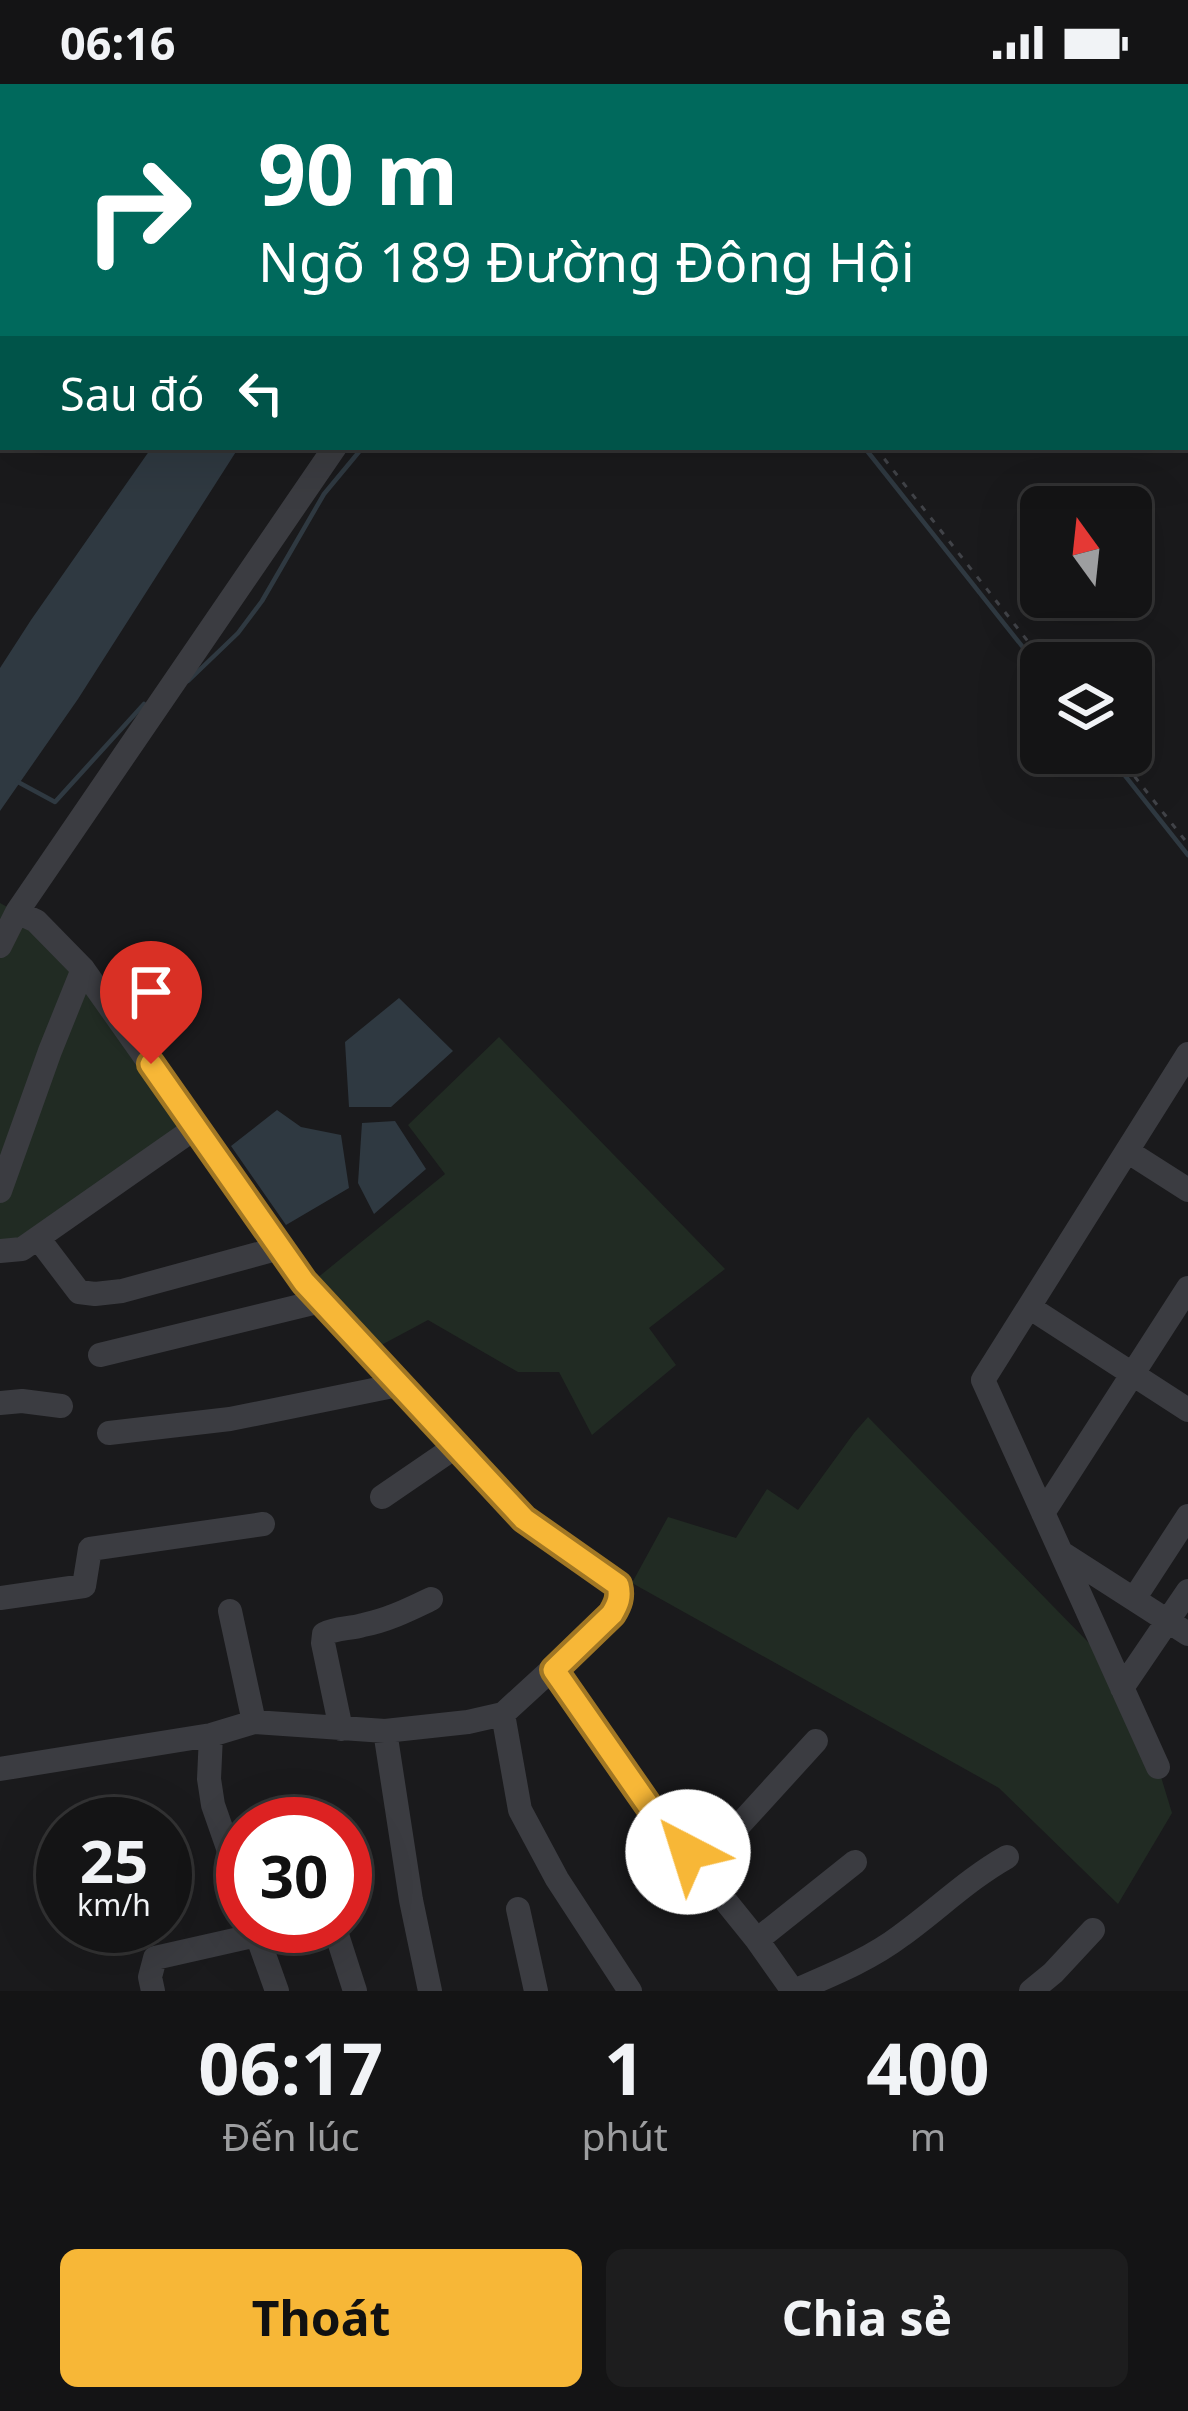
<!DOCTYPE html>
<html lang="vi">
<meta charset="utf-8">
<style>
body{margin:0;font-family:"Noto Sans",sans-serif;background:#1d1d1e;color:#f1f3f6;height:100vh;display:flex;flex-direction:column;font-size:45px;white-space:nowrap}
*{box-sizing:border-box;margin:0}
p{font-size:39px;color:#9d9ea0}
.icon{flex:none;width:66px;height:66px;fill:none;stroke:currentColor;stroke-width:2;stroke-linecap:round;stroke-linejoin:round}
.map{position:relative;height:1907px;overflow:hidden}
.side{display:flex;flex-direction:column;background:#141415;flex:1}
.side>*{flex:none}
.banner{position:absolute;left:0px;top:0px;width:1188px;height:366px;box-shadow:0 12px 48px #0002,0 0 0 3px #333334;background:#00695c;color:#fff;overflow:hidden}
.needle{width:78px;rotate:345deg}
.buttons{position:absolute;left:1020px;top:402px;display:grid;gap:24px}
.buttons a{display:grid;place-items:center;width:132px;height:132px;border-radius:18px;background:#141415;box-shadow:0 12px 48px #0002,0 0 0 3px #333334;font-size:60px}
.speed{position:absolute;left:36px;top:1713px;display:flex;gap:24px;font-size:60px;font-weight:700;text-align:center}
.speed>*{display:grid;place-content:center;width:156px;height:156px;border-radius:50%;background:#141415;box-shadow:0 12px 48px #0002,0 0 0 3px #333334;line-height:1}
.speed small{font-size:30px;font-weight:400}
.speed .limit{border:18px solid #d22;background:#fff;color:#111}
.pin{position:absolute;display:grid;place-items:center;width:102px;height:102px;color:#fff;margin:-123px -51px;border-radius:50% 50% 50% 0;rotate:-45deg;box-shadow:0 0 12px #0007}
.pin .icon{rotate:45deg}
.me{position:absolute;width:132px;margin:-66px;rotate:320deg;stroke-linejoin:round;filter:drop-shadow(0 0 9px #0008)}
.turn{display:flex;align-items:center;gap:42px;height:252px;padding:0 60px;font-size:54px}
.turn .icon{width:156px;height:156px;stroke-width:2.5}
.turn b{display:block;font-size:84px;line-height:102px}
.then{display:flex;align-items:center;height:114px;padding:0 60px;background:#0003;gap:24px;font-size:45px}
.eta{display:flex;justify-content:space-evenly;align-items:center;height:204px;text-align:center}
.eta b{font-size:72px;font-weight:700;line-height:84px}
.action{display:flex;gap:24px;margin-top:auto;padding:24px 60px}
.action a{flex:1;height:138px;border-radius:18px;background:#f7b737;color:#111;font-size:48px;font-weight:700;line-height:138px;text-align:center}
.action a+a{background:#1d1d1e;color:#f1f3f6}
.status{display:flex;justify-content:space-between;align-items:center;height:84px;padding:0 60px;background:#141415;direction:ltr}
.status svg{height:33px;fill:currentColor}
.map>svg:first-child{display:block}
.green{fill:#212b23}
.water{fill:#2f3941}
.lines{fill:none;stroke-linecap:round;stroke-linejoin:round}
.stream{stroke:#2f3941;stroke-width:4.5}
.path{stroke:#414348;stroke-width:3;stroke-dasharray:6 9;stroke-linecap:butt}
.minor{stroke:#3b3c41;stroke-width:24}
.route-casing{stroke:#a17724;stroke-width:30}
.route{stroke:#f7b737;stroke-width:21}
</style>
<div class="status"><b>06:16</b><svg viewBox="0 0 49 12"><path d="M0 12V9h3v3zM5 12V6h3v6zM10 12V3h3v9zM15 12V0h3v12zM26 1h20v11H26zM47 4h2v5h-2z"/></svg></div>
<div class="map">
<svg width="1188" height="1907" viewBox="0 0 1188 1907">
<rect width="100%" height="100%" fill="#1a1a1c"/>
<!-- green -->
<path class="green" d="M0,819C87,866 140,965 195,1044L38,1154L0,1160Z
M499,953L725,1185L649,1244L676,1281L592,1351L559,1288H518L428,1236L372,1266L311,1199L445,1090L408,1041Z
M868,1333L1089,1559L1122,1604L1158,1683L1172,1729L1118,1820L999,1704L632,1499L668,1433L736,1454L767,1405L798,1426L854,1349Z"/>
<!-- water -->
<path class="water" d="M152,363H239L78,615L0,727V584L31,536Z
M399,914L453,967L391,1023H349L345,958Z
M277,1026L301,1043L341,1051L349,1104L286,1141L231,1062Z
M395,1037L426,1085L374,1130L358,1099L362,1039Z"/>
<g class="lines">
<!-- stream -->
<path class="stream" d="M1130,3L1137,0
M864,363L1041,586
M188,597L238,549L262,517L324,410L363,363
M1107,669L1188,771
M18,698L55,718L144,620"/>
<!-- path -->
<path class="path" d="M875,363L1045,579
M1116,669L1188,760"/>
<!-- minor -->
<path class="minor" d="M580,3L583,0
M17,828L335,363
M0,862L17,828L36,837L83,885L304,1198L524,1435L618,1501V1519L612,1530L503,1630L468,1638L385,1647L254,1638L211,1651L0,1685
M1127,1067L1188,1106
M0,1107L50,967L83,885
M38,1154L79,1208L95,1210L122,1207L280,1164
M0,1167L22,1165L195,1044
M1029,1223L1188,1326
M100,1271L321,1217
M0,1319L22,1317L61,1322
M109,1349L230,1335L398,1301
M382,1413L455,1363
M1043,1429L1188,1204
M1062,1469L1188,1550
M0,1514L84,1502L90,1465L263,1440
M1134,1515L1188,1432
M230,1527L254,1638
M554,1586L648,1721L757,1856L793,1907
M1122,1604L1188,1507
M503,1630L520,1726L557,1795L630,1907
M341,1645L323,1559L324,1550C336,1544 350,1545 363,1541C388,1536 408,1526 431,1515
M385,1647L411,1816L430,1907
M211,1651L209,1695L213,1721L243,1807
M1158,1683L983,1296L1188,970
M700,1784L816,1657
M518,1825L536,1907
M257,1851L277,1907
M338,1854L355,1907
M757,1856L855,1778
M153,1907L150,1893L155,1874L257,1851L254,1842
M794,1907C831,1891 869,1876 902,1851C938,1825 968,1795 1007,1773
M1031,1907L1053,1889L1093,1846"/>
</g>
<g class="lines">
<defs>
<path id="route" d="M151,980L304,1198L524,1435L618,1501C621,1513 618,1520 612,1530L554,1586L648,1721L688,1768"/>
</defs>
<!-- route casing -->
<use href="#route" class="route-casing"/>
<!-- route -->
<use href="#route" class="route"/>
</g>
</svg>
<div class="buttons">
<a><svg class="needle" viewBox="-14 -14 28 28"><path d="M0-13l5 13h-10z" fill="#e53935"/><path d="M0 13l5-13h-10z" fill="#9d9ea0"/></svg></a>
<a><svg class="icon" aria-label="layers" viewBox="0 0 24 24"><path d="M12 4l9 5-9 5-9-5zM3 14l9 5 9-5"/></svg></a>
</div>
<div class="speed"><div>25<small>km/h</small></div><div class="limit">30</div></div>
<div class="pin" style="left:151px;top:980px;background:#d93025"><svg class="icon" aria-label="arrive" viewBox="0 0 24 24"><path d="M6 21V4h12l-3 4 3 4H6"/></svg></div>
<svg class="me" style="left:688px;top:1768px" viewBox="-20 -20 40 40"><circle r="19" fill="#fff"/><path d="M0-13L10 11 0 6-10 11z" fill="#f7b737"/></svg>
<div class="banner">
<div class="turn"><svg class="icon" aria-label="right" viewBox="0 0 24 24"><path d="M7 20v-9h11M14 6l5 5-5 5"/></svg><div><b>90 m</b>Ngõ 189 Đường Đông Hội</div></div>
<div class="then">Sau đó<svg class="icon" aria-label="left" viewBox="0 0 24 24"><path d="M17 20v-9H6M10 6l-5 5 5 5"/></svg></div>
</div>
</div>
<section class="side">
<div class="eta">
<div><b>06:17</b><p>Đến lúc</p></div>
<div><b>1</b><p>phút</p></div>
<div><b>400</b><p>m</p></div>
</div>
<div class="action"><a>Thoát</a><a>Chia sẻ</a></div>
</section>
